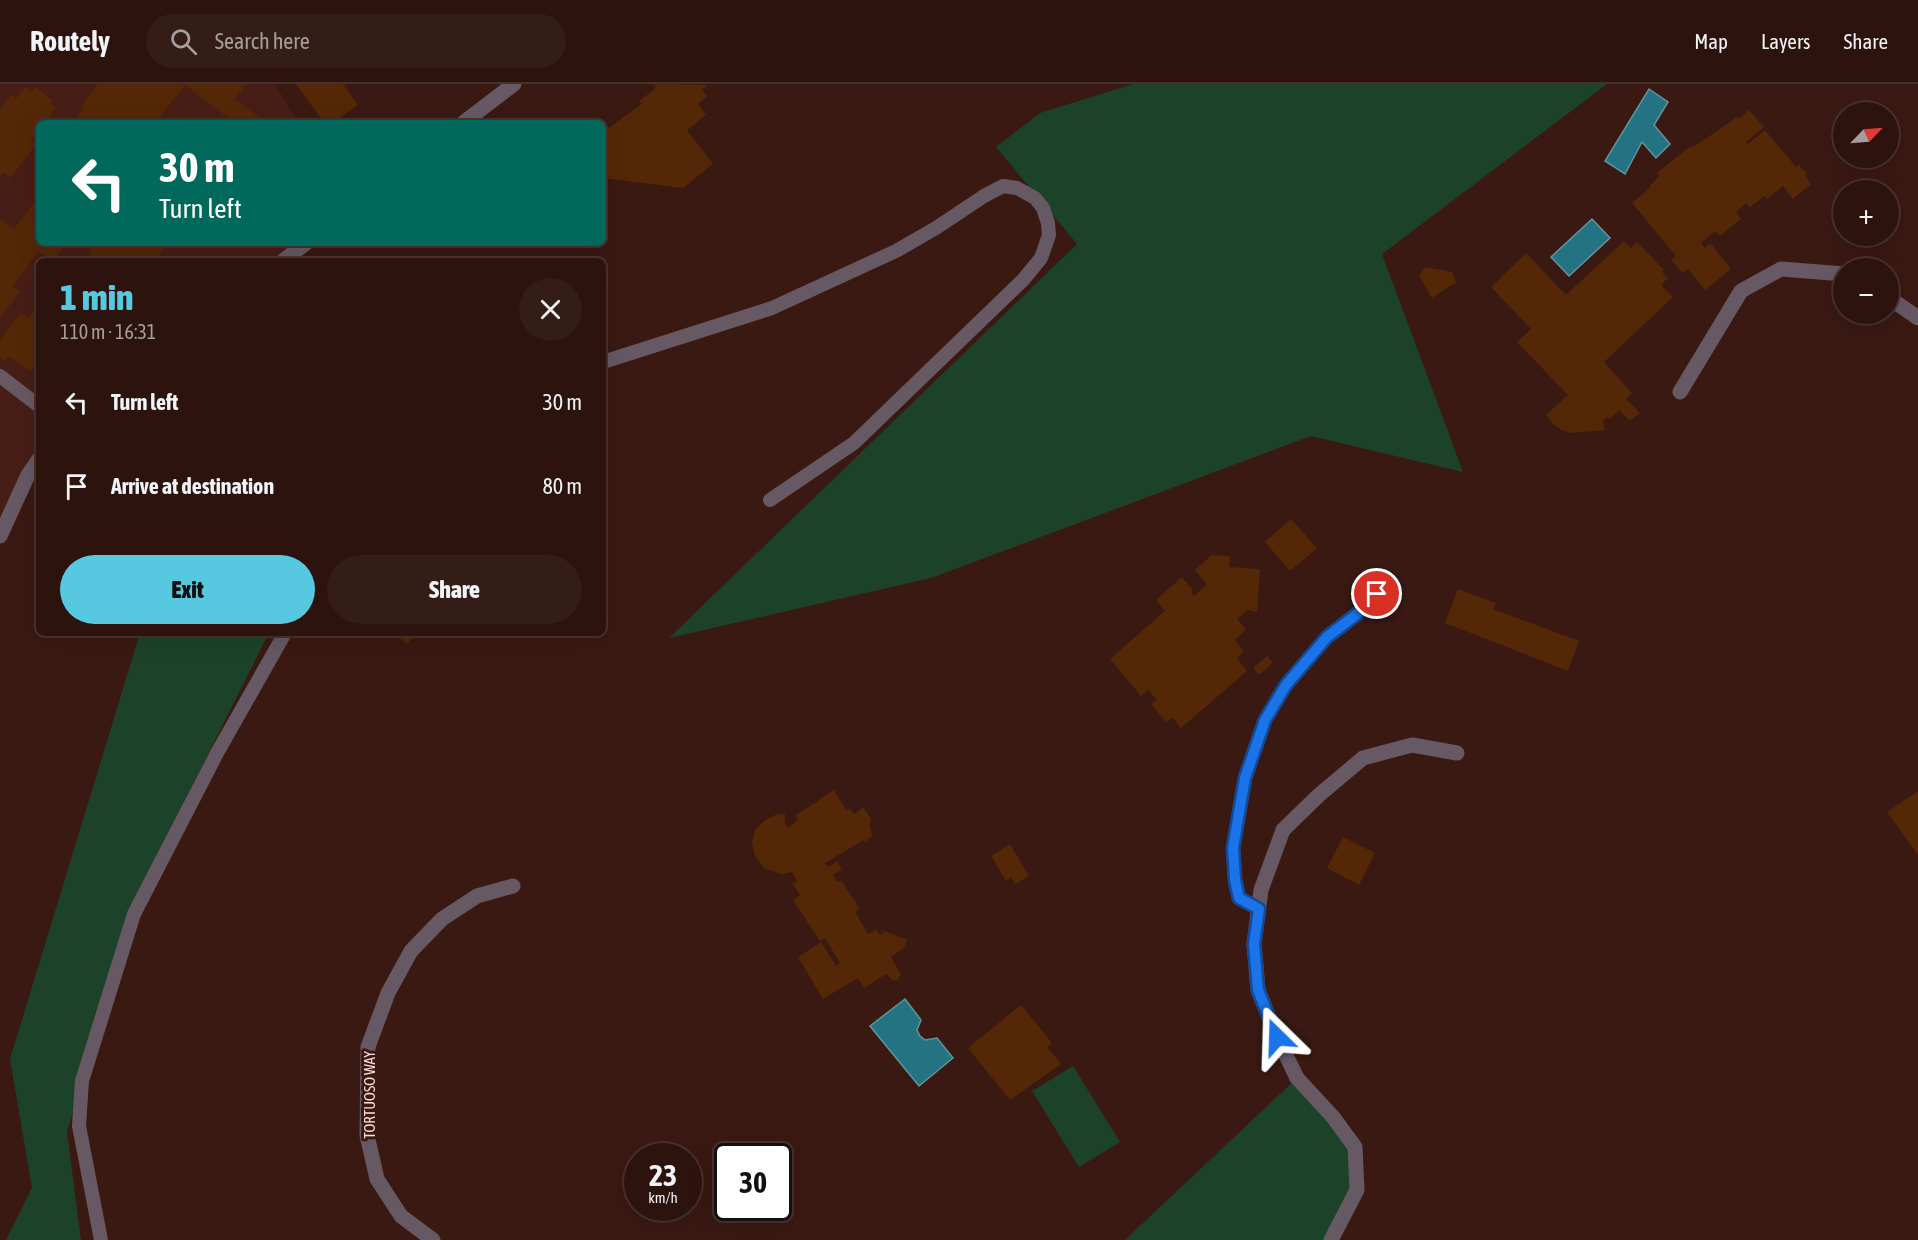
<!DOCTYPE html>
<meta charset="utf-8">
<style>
body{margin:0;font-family:"Asap Condensed",sans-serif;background:#341c17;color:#f1f3f6;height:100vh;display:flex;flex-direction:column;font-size:22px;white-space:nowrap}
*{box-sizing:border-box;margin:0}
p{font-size:20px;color:#a69e9e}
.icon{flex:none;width:33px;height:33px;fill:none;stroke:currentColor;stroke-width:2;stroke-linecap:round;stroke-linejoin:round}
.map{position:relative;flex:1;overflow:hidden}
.drawer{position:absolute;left:36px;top:174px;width:570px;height:378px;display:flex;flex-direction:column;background:#2c130e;border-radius:9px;box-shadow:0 6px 24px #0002,0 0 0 2px #48322e}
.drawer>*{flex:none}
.banner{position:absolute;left:36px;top:36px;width:570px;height:126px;border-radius:9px;box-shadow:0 6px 24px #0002,0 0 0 2px #48322e;background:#00695c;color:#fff;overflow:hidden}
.needle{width:39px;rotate:65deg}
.controls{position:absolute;left:1833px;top:18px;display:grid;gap:12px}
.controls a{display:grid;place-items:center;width:66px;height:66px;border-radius:50%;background:#2c130e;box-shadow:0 6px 24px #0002,0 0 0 2px #48322e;font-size:30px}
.speed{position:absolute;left:624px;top:1059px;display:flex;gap:12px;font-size:30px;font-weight:700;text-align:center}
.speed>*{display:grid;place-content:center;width:78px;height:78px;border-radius:50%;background:#2c130e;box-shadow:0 6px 24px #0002,0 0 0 2px #48322e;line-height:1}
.speed small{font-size:15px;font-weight:400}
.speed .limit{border:3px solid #111;border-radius:9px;background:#fff;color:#111}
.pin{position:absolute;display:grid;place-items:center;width:51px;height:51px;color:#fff;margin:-26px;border:3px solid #fff;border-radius:50%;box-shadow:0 2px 6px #0007}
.me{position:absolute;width:66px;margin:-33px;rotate:338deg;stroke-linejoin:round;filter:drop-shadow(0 0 4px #0008)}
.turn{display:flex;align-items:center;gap:21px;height:126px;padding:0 24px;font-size:27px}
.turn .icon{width:78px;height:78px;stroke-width:2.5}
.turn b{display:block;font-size:42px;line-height:51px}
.round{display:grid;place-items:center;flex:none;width:63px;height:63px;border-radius:32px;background:#341c17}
.headline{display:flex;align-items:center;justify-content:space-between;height:102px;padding:0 24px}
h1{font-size:36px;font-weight:800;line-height:45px;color:#56c9e0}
.action{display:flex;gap:12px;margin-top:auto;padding:12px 24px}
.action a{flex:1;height:69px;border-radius:36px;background:#56c9e0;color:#111;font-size:24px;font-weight:800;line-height:69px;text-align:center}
.action a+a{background:#341c17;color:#f1f3f6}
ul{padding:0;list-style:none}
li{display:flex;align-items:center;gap:18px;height:84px;padding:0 24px}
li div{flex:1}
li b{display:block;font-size:22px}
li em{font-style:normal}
header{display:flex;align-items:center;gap:36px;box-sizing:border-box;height:84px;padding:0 30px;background:#2c130e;border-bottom:2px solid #48322e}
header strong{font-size:28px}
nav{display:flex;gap:33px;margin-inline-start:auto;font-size:21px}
.search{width:420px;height:54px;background:#341c17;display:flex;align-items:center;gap:15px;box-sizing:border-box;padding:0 21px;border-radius:33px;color:#a69e9e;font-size:22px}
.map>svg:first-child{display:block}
.built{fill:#471e16}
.green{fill:#1c4329}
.water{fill:#237382;stroke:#63949c;stroke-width:1.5}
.building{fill:#542807}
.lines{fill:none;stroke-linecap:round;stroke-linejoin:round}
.lane{stroke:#675964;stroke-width:14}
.street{stroke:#675964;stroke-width:15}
.route-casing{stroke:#114b97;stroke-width:15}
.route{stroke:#1a73e8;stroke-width:10}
.labels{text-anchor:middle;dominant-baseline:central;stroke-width:6;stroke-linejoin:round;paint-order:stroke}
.street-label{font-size:15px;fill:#f8e0da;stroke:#3a1912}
</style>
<header>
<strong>Routely</strong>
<div class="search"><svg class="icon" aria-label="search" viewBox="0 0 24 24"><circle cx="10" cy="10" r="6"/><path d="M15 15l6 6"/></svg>Search here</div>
<nav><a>Map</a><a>Layers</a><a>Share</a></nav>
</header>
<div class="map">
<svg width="1918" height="1156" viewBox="0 0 1918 1156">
<rect width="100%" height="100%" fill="#3a1912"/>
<!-- built -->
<path class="built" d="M0,0H275L299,39H39V159H306L283,177H39V375L0,452Z"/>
<!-- green -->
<path class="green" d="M1133,0H1607L1382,170L1463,388L1311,352L931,494L669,554L1077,160L996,63L1040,29Z
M140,549H269L133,819L67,1048L81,1156H6L32,1104L10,975Z
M1073,982L1120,1058L1079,1083L1032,1007Z
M1297,994L1355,1063L1357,1106L1331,1156H1125Z"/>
<!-- water -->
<path class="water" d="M1649,5L1668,18L1654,41L1670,60L1656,74L1642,58L1625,90L1605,77Z
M1592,135L1610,154L1569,192L1551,173Z
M905,915L921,936L917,946L920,952L925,956L937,954L953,974L919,1002L870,942Z"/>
<!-- building -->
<path class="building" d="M98,0H246L235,15L267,39H235L185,1L155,39H68L70,36L73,39L83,25L81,23Z
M296,0H343L358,21L332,39H324Z
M654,0L708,1L702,6L707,12L698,20L706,31L687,46L713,80L683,104L603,94V48L642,20L639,17L656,4Z
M25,3L33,7L36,3L52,16L50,19L56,24L45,39H39V46L31,56L36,60L11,94L3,88L0,92V26L12,10L17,14Z
M1749,26L1764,43L1746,58L1748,60L1765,46L1796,83L1799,81L1807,90L1805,92L1811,100L1793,115L1783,102L1767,115L1765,112L1750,123L1746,119L1736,128L1741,135L1720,152L1715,147L1701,159L1705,164L1710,159L1731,185L1705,206L1688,185L1683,189L1671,176L1676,172L1632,119L1650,104L1649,103L1659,92L1657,89L1688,64L1695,62L1737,33L1739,35Z
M39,112V159H66L53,177L38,168L13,202L20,207L0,234V135L14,145Z
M1624,157L1631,164L1637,158L1664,186L1662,188L1668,194L1661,201L1673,213L1604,278L1632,309L1626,315L1640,329L1630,337L1619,326L1610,335L1607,333L1603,337L1605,346L1572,349L1564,347L1554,341L1546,331L1568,311L1517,258L1531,245L1491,203L1526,169L1566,211Z
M95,159H164L162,162L164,164L155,177H87L91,172L88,169Z
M1425,183L1452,188L1456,198L1432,214L1419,192Z
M39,219V276L30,287L9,272L4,277L0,274V256L20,229L28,234Z
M1291,435L1317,464L1290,487L1265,458Z
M1212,471L1230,472L1229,483L1260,485L1257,528L1247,526L1237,535L1246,545L1235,556L1244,568L1237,574L1247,587L1181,644L1172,633L1166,638L1151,620L1157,616L1148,606L1141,612L1110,575L1165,527L1156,516L1182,493L1193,506L1191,508L1194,512L1207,501L1195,486Z
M1458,505L1496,519L1493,525L1579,557L1568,587L1445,539Z
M394,549H417L407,560Z
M1267,572L1273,579L1259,591L1253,584Z
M834,706L846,726L850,725L855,730L863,723L871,735L870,741L872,752L865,758L864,756L825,779L828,783L837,777L842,786L833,790L837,798L841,796L860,825L855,828L868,850L876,846L880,851L885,847L907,856L904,864L891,873L901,891L897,896L894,897L886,890L864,904L858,894L823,915L798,873L821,858L836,882L840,879L825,854L820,857L793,816L800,811L792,799L797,797L792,788L781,790L764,784L755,772L752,758L755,746L764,737L777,730H785V740L788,744L798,736L795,732Z
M1918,707V771L1887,728Z
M1343,753L1375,769L1359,801L1327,784Z
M1010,760L1029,792L1015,800L1011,793L1006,797L991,772Z
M1021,921L1052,959L1047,963L1061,980L1010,1016L968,964Z"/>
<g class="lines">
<!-- lane -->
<path class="lane" d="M603,278L772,224L896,167L936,144L984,112L1003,102L1017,104L1035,114L1043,124L1048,139L1049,151L1041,174L1023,196L854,359L770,416
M0,292L39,322
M1259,825L1239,814L1235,796L1233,764L1245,694L1265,636L1286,601L1327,553L1357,530L1377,510
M101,1156L79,1042L82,997L134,830L217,669L285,549"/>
<!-- street -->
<path class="street" d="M463,39L514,0
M283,177L306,159
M1888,213L1918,234
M1680,308L1741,207L1781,185L1844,190
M0,452L28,391L39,375
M433,1156L401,1132L377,1095L367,1051L368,963L388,909L411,867L442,835L477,812L513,802
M1331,1156L1357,1106L1355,1063L1333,1033L1297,994L1277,953L1258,906L1254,860L1261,806L1283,746L1319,711L1363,674L1412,661L1457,669"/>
</g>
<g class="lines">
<defs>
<path id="route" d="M1277,953L1258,906L1254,860L1259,825L1239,814L1235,796L1233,764L1245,694L1265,636L1286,601L1327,553L1357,530L1377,510"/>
</defs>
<!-- route casing -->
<use href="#route" class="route-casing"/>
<!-- route -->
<use href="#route" class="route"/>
</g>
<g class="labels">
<!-- street labels -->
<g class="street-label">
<text transform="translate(369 1011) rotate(-90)">TORTUOSO WAY</text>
</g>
</g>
</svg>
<div class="controls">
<a><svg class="needle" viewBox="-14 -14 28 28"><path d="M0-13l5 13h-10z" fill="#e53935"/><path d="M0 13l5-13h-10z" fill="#a69e9e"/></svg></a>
<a>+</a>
<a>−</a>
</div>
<div class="speed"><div>23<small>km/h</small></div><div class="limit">30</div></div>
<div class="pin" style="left:1377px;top:510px;background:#d93025"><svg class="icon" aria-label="arrive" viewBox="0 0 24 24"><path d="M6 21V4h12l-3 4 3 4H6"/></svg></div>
<svg class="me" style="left:1277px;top:953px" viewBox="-20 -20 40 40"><path d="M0-17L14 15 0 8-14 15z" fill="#1a73e8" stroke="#fff" stroke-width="4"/></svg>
<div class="banner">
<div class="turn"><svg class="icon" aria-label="left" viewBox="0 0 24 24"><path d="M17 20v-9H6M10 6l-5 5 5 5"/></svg><div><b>30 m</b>Turn left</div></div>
</div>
<section class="drawer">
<div class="headline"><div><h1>1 min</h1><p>110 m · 16:31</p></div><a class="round"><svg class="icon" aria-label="close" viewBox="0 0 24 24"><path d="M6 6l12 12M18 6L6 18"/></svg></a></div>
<ul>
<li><svg class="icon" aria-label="left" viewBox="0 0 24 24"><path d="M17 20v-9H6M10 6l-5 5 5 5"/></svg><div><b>Turn left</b></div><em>30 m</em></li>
<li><svg class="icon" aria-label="arrive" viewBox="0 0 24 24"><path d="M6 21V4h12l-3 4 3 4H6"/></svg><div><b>Arrive at destination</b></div><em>80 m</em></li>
</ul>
<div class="action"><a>Exit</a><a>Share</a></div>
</section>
</div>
